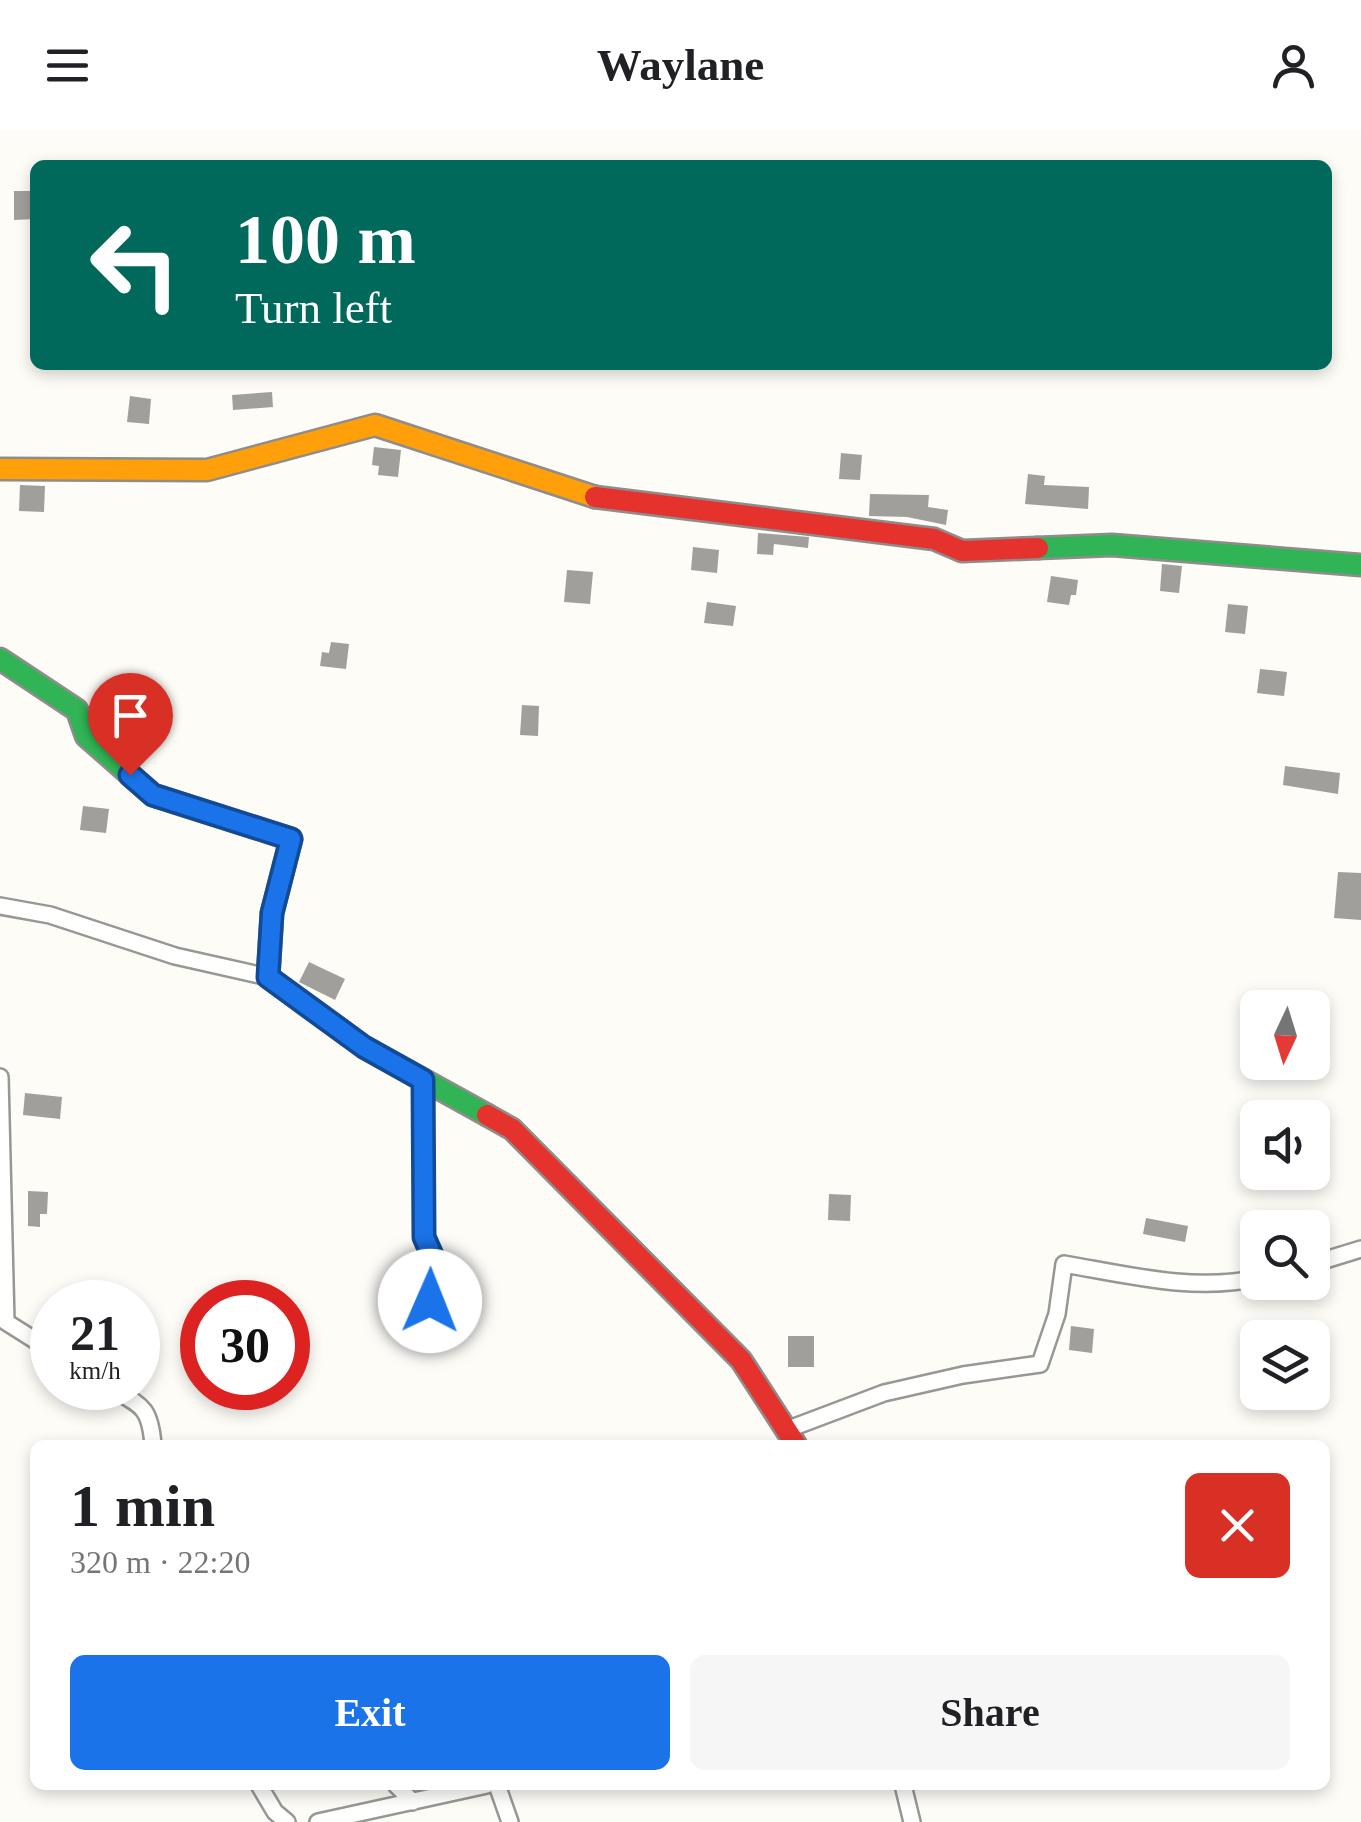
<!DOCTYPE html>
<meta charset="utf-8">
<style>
body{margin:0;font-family:Georgia,serif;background:#f6f6f6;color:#202124;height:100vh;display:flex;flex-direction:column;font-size:38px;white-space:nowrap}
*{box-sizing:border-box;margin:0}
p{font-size:32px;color:#757577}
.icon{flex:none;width:55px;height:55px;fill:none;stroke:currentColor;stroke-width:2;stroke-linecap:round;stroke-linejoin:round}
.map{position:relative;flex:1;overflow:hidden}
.sheet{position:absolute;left:30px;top:1310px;width:1300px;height:350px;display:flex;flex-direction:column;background:#fff;border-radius:15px;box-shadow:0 5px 15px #0003}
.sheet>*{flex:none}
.banner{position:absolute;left:30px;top:30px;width:1302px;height:210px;border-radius:15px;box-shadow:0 5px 15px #0003;background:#00695c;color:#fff;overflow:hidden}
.needle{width:65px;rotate:184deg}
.controls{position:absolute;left:1240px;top:860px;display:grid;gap:20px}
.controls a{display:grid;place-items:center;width:90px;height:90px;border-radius:15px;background:#fff;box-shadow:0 5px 15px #0003;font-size:50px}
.speed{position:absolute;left:30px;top:1150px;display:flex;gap:20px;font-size:50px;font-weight:700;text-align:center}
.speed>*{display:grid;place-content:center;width:130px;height:130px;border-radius:50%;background:#fff;box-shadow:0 5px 15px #0003;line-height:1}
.speed small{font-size:25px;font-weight:400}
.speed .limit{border:15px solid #d22;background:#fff;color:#111}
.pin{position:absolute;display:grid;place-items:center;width:85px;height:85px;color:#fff;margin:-102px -42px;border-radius:50% 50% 50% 0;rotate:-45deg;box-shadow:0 0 10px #0007}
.pin .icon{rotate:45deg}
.me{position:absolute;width:110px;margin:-55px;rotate:1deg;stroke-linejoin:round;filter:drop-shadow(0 0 8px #0008)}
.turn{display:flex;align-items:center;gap:35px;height:210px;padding:0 40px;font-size:45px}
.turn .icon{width:130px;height:130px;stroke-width:2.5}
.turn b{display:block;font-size:70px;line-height:85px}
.round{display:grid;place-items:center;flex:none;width:105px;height:105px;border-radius:15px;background:#f6f6f6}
.head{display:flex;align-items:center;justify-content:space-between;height:170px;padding:0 40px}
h1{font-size:60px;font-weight:800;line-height:75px}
.primary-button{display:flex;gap:20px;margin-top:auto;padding:20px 40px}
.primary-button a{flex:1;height:115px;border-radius:15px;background:#1a73e8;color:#fff;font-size:40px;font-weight:800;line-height:115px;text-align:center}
.primary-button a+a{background:#f6f6f6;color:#202124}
header{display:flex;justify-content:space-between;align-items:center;height:130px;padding:0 40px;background:#fff;font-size:45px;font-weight:800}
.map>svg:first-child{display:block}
.building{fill:#a19f9c}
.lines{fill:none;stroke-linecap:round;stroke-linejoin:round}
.street-casing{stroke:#979795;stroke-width:20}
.fast-casing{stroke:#8e8d8b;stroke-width:25}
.slow-casing{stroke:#8e8d8b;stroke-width:25}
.jam-casing{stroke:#8e8d8b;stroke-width:25}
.street{stroke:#fffffe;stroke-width:15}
.fast{stroke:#30b455;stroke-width:20}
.slow{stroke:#ff9f0a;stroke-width:20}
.jam{stroke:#e5322d;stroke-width:20}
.route-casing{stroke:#114b97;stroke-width:25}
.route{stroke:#1a73e8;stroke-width:18}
</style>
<header><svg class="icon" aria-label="menu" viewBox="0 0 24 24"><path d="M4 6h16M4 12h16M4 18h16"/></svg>Waylane<svg class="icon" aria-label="person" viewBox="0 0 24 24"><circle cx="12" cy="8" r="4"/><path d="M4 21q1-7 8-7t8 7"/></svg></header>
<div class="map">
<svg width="1361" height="1692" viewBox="0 0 1361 1692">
<rect width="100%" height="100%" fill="#fdfcf7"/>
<!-- building -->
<path class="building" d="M14,61H35V89L14,90Z
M272,262L273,277L233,280L232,265Z
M130,266L151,269L149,294L127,292Z
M374,317L401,320L398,347L378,345L379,336L372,335Z
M841,323L862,325L860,350L839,349Z
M1028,344L1045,346L1044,355L1089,357L1088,379L1025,374Z
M20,355L45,356L44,382L19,381Z
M870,364L929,365L928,377L948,380L946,395L907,387L869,386Z
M758,403L809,407L808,418L774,414L773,425L757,424Z
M693,417L719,420L717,443L691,440Z
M1162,434L1182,436L1179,463L1160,461Z
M567,440L593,442L590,474L564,472Z
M1051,446L1078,450L1076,465H1071L1069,475L1047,472Z
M707,472L736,476L733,496L704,493Z
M1228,474L1248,476L1245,504L1225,502Z
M331,512L349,514L346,539L320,536L322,522L329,523Z
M1260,539L1287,542L1284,566L1257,563Z
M522,575L539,576L538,606L520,605Z
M1285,636L1340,643L1338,664L1283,655Z
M83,676L109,679L106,703L80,700Z
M1338,742L1361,743V790L1334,788Z
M309,832L345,849L335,870L299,852Z
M25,963L62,967L60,989L23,985Z
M28,1061L48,1062L47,1084H40V1097L28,1096Z
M829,1064L851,1065L850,1091L828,1090Z
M1146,1088L1188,1096L1185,1112L1143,1104Z
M1071,1196L1094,1199L1092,1223L1069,1220Z
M788,1206H814V1237H788Z"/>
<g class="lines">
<defs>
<path id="street" d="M0,776L50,785L175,826L268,847
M0,947L6,1192L52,1221
M1312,1134L1361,1119
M423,1204L437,1139L424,1107L423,950
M111,1258C142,1276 150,1277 153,1315
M786,1300L884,1263L963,1245L1040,1234L1057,1184L1064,1134C1128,1145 1194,1162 1258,1148
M259,1655L275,1682L287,1692
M396,1655L413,1672
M497,1655L510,1692
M903,1655L912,1692
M318,1692L487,1655"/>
<path id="fast" d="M1038,418L1112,415L1361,435
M0,529L77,580L86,606L153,665L291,709L272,783L268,847L364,917L487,985"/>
<path id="slow" d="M0,339L207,340L375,295L595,367"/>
<path id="jam" d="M595,367L934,409L962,421L1038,418
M487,985L512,999L741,1230L796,1315"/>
</defs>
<!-- street casing -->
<use href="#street" class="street-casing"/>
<!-- fast casing -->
<use href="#fast" class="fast-casing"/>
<!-- slow casing -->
<use href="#slow" class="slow-casing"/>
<!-- jam casing -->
<use href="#jam" class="jam-casing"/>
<!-- street -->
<use href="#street" class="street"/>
<!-- fast -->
<use href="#fast" class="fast"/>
<!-- slow -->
<use href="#slow" class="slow"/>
<!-- jam -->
<use href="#jam" class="jam"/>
</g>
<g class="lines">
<defs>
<path id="route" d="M130,645L153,665L291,709L272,783L268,847L364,917L423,950L424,1107L438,1139L430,1171"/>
</defs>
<!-- route casing -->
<use href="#route" class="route-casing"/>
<!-- route -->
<use href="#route" class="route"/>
</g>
</svg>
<div class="controls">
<a><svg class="needle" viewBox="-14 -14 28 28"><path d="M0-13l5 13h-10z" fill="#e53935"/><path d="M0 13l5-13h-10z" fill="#757577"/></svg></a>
<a><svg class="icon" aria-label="sound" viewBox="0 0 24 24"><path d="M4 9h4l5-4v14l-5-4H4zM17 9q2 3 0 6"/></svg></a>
<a><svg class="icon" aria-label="search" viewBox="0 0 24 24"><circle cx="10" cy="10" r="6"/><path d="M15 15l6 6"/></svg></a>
<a><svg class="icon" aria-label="layers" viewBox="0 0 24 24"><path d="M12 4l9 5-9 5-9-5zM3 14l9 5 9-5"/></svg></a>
</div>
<div class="speed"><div>21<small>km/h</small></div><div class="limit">30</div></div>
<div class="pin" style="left:130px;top:645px;background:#d93025"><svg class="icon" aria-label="arrive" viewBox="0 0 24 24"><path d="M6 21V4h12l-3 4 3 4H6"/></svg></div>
<svg class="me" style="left:430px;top:1171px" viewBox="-20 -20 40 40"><circle r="19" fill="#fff"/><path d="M0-13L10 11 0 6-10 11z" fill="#1a73e8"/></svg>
<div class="banner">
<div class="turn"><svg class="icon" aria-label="left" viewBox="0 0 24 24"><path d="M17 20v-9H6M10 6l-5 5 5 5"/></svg><div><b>100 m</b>Turn left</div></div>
</div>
<section class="sheet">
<div class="head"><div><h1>1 min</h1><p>320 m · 22:20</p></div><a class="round" style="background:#d93025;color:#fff"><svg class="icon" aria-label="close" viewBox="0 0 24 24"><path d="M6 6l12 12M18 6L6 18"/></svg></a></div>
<div class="primary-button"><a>Exit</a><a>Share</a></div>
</section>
</div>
